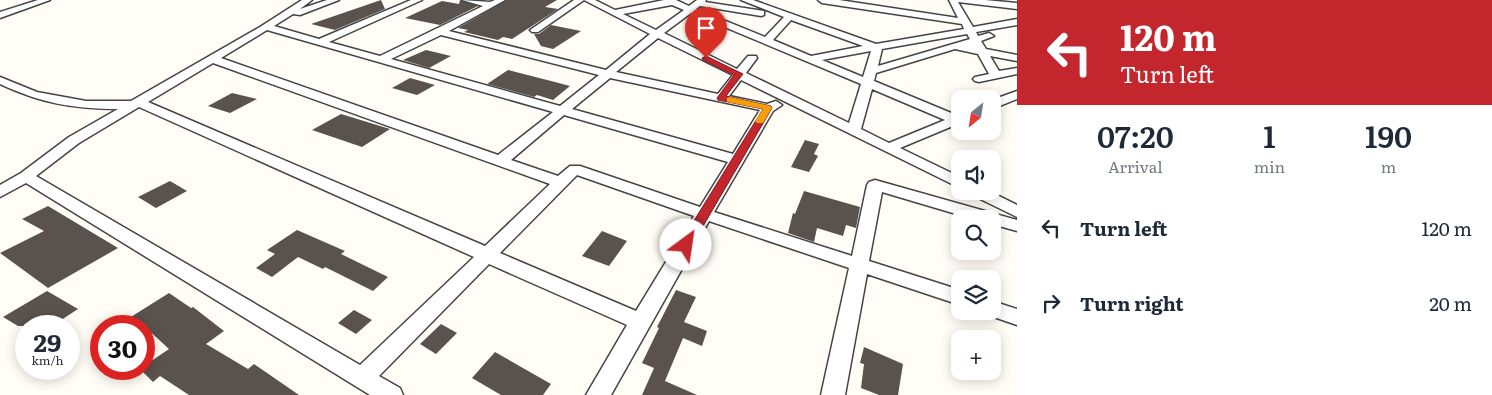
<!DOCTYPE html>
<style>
body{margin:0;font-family:Literata,serif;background:#f2f2f3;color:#1f2937;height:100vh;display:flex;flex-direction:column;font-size:19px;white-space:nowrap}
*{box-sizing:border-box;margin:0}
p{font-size:16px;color:#747a83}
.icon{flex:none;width:28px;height:28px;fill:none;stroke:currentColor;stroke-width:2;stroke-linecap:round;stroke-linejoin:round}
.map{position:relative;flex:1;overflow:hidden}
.panel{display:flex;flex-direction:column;background:#fff;width:475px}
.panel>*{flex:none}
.guide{background:#c4262e;color:#fff;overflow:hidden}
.needle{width:32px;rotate:210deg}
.controls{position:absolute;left:951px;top:90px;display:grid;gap:10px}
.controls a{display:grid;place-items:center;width:50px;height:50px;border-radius:10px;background:#fff;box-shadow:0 2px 12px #0003;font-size:25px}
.speed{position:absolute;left:15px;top:315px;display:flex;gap:10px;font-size:25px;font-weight:700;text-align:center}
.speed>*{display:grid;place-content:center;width:65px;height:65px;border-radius:50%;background:#fff;box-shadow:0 2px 12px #0003;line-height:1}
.speed small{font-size:12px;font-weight:400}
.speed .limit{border:8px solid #d22;background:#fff;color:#111}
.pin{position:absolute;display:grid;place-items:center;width:42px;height:42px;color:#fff;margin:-51px -21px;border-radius:50% 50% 50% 0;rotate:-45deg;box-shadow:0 0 5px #0007}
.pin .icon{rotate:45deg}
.me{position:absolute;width:55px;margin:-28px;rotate:31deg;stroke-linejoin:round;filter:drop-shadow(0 0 4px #0008)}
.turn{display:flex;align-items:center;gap:18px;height:105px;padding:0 20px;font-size:22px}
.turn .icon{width:65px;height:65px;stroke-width:2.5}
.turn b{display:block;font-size:35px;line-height:42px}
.eta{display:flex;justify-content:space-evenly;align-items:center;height:85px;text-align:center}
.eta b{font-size:30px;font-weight:600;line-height:35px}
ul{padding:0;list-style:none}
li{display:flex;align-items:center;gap:15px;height:75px;padding:0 20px}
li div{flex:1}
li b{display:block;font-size:19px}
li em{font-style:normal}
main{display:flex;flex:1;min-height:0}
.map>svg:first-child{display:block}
.building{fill:#5a524d}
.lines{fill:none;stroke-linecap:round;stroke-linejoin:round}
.street-casing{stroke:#444;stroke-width:3}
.street{fill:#fff;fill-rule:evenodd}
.route{fill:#c4262e;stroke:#7f191e}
.slow{fill:#f59e0b}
</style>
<main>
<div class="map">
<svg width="1017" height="395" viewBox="0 0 1017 395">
<rect width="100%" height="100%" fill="#fffdf5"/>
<!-- building -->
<path class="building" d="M381,0L385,9L335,30L311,24Z
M460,0L478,6L440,25L405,18L442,1L459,4Z
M507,0H557L545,7L558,9L512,39L503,37L498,40L464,32L468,30L458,28Z
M551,25L581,31L553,49L541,46L534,34H539Z
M426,50L451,56L429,68L403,60Z
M508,70L551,81L570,86L553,100L537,95L534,97L487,84Z
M410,78L435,85L417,95L392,88Z
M232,93L257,99L230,113L208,106Z
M341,114L390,129L362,147L312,130Z
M805,140L819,144L814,154L818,156L809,172L791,167Z
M170,181L187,191L156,208L138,197Z
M804,191L860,207L856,228L846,225L843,236L817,228L814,242L788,233L793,213L795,214Z
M48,206L118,248L48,288L0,253L44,231L22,219Z
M297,230L345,251L341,254L388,277L373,291L325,267L323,269L298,257L272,277L256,268L275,254L267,250Z
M602,231L627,241L609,266L582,256Z
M676,290L696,297L684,322L707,331L702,346L683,338L665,381L697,395H642L654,368L642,363L659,328L657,327Z
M47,291L78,309L52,326H18L3,317Z
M169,293L191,308L193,307L224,331L206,344L248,369L254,364L299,395H189L160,376L153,382L140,369H144V366L169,349L144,326H135L126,320Z
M354,310L372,320L356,334L338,323Z
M441,324L457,333L436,354L420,344Z
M864,347L903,364L898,395H879L861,388L864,364L860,363Z
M495,352L551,384L543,395H501L472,378Z"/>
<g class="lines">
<defs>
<path id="street" d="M38,0H50L0,18V12Z
M302,0H312L300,9L327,0H339L300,15L293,14L274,26L319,39L411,0H422L329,42L380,56L483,6L462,0L490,2L495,0H505L449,31L606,70L650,34L584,0L538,32H532L530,30L574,0H595L615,10L664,0H676L689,6L697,0H706L705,2L764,11V15L761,16L700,6L696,9L765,37L784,17L741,0H753L876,44L964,29L962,24L822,3L818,0H839L958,18L949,0H985L1017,3V9L958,2L973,27L1017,19V25L976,32L978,36L989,33L994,36L981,41L986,49L1017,55V61L990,56L999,71L1017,68V74L979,82L975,81L973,79L975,77L989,74L978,54L955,49L876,73L874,81L956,115L960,114V123L900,148L960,177V188L741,80L729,96L767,104L776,101L782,105L773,111L714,212L852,256L867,185L869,182L875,180L1017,220V231L992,224V219H973L882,192L869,261L960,290V305L867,274L845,395H821L849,268L709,221L611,395H586L627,325L489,264L379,376L400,388L403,395H370L26,183L0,197V185L21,173L69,137L118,109C73,109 41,103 0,84V77L37,92L86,101H131L260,27ZM672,5L684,10L656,30L623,14ZM691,13L861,84L849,123L746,73L757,58L756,56H748L737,69L664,33ZM791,20L863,46L811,56L773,40ZM267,30L553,112L498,155L221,58ZM967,34L970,39L878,66L882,49ZM441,35L599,75L560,106L391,59ZM658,38L733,75L718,94L616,72ZM871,51L863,77L822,60ZM213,63L550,184L485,246L148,102ZM610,78L760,110L733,154L572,109ZM872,89L945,120L889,143L861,129ZM139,107L474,257L360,365L36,176L79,143ZM564,115L728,162L700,207L580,166H570L558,176L511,160ZM577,175L694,216L636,311L500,253Z
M1017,91V99L992,109V100Z
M968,191H989L1017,205V217L970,194Z
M992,301L1017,309V325L985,314L983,311H992Z"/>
</defs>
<!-- street casing -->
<use href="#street" class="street-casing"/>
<!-- street -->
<use href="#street" class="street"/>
</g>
<!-- route -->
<path class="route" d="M706,56L743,74L726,96L771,106L772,108L692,245L686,249L679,245L763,109L718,100L717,98L734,75L703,60L702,58Z"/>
<!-- slow -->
<path class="slow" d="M730,97L771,106L772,108L763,123H757L755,121L763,109L727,102V98Z"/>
</svg>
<div class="controls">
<a><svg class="needle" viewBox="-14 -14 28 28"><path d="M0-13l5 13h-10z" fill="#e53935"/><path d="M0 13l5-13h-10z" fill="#747a83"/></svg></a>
<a><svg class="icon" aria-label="sound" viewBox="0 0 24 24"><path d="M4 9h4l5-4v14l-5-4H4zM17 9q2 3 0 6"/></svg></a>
<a><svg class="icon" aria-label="search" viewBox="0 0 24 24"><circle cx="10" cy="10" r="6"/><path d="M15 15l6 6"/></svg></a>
<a><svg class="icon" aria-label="layers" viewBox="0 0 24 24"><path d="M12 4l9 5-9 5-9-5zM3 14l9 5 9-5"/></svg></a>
<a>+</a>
</div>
<div class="speed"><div>29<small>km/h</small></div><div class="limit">30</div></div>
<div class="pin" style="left:706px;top:58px;background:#d93025"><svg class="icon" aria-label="arrive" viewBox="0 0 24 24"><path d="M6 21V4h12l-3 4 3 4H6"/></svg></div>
<svg class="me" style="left:686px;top:245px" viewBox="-20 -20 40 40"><circle r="19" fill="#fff"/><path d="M0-13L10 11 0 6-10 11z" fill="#c4262e"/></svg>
</div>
<section class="panel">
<div class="guide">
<div class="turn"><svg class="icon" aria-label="left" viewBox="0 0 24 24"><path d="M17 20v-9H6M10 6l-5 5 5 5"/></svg><div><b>120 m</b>Turn left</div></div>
</div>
<div class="eta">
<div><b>07:20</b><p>Arrival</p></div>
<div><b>1</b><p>min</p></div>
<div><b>190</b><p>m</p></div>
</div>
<ul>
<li><svg class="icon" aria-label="left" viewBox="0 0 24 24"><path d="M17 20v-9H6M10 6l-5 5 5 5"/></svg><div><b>Turn left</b></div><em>120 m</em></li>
<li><svg class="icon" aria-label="right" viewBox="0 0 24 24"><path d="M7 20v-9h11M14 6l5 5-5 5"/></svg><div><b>Turn right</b></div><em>20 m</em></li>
</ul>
</section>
</main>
